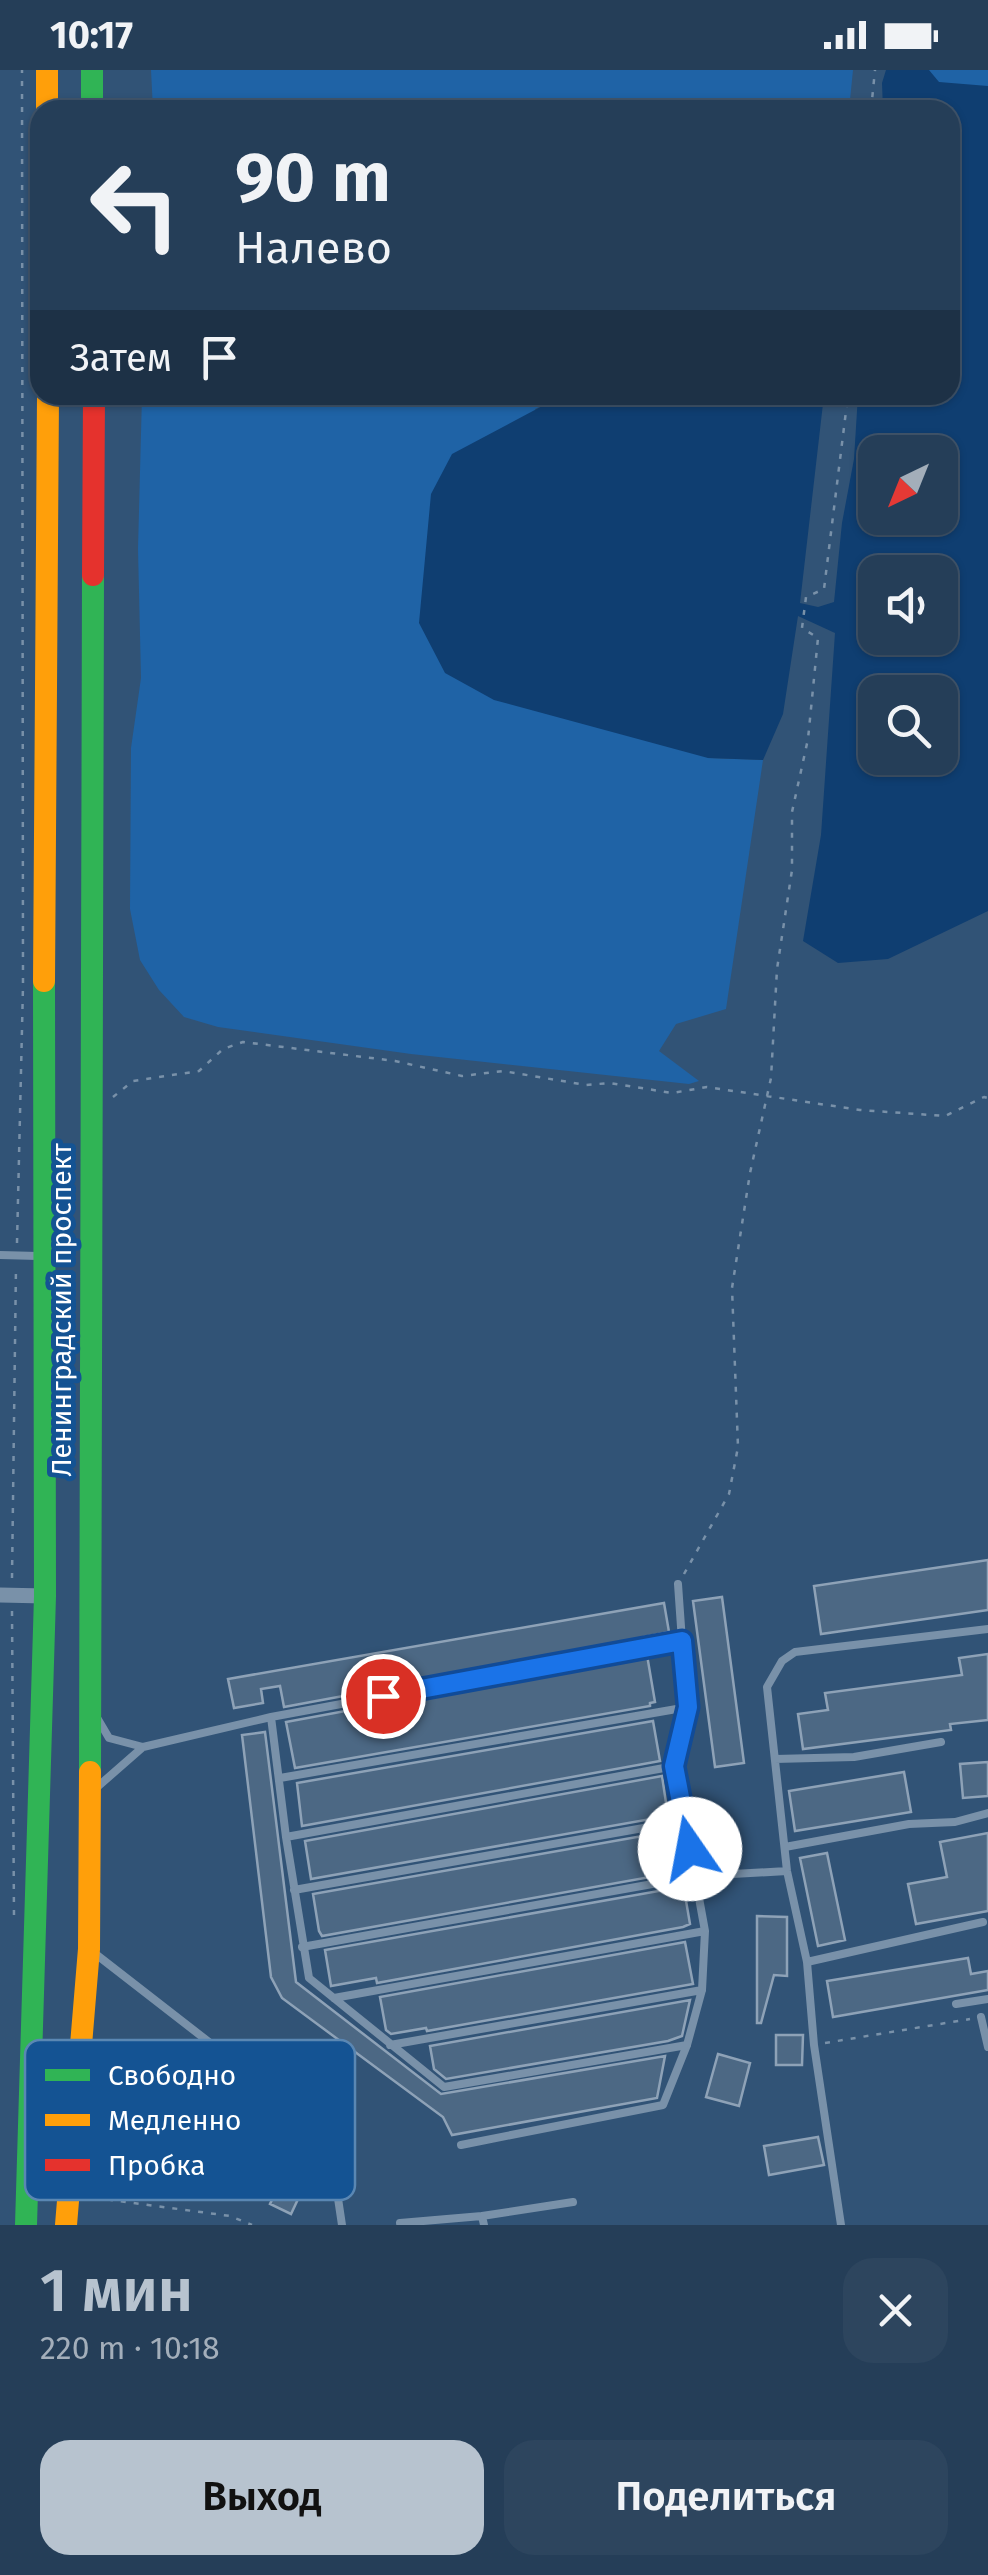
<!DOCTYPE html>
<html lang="ru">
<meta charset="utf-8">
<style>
body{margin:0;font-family:"Fira Sans",sans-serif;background:#2d455e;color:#f1f3f6;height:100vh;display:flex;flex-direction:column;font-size:38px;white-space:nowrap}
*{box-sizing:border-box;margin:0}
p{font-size:32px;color:#a3aeba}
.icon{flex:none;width:55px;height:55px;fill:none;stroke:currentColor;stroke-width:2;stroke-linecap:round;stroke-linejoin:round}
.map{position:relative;height:2155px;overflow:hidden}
.drawer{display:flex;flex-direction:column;background:#253e58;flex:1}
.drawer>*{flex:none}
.top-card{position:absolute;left:30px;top:30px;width:930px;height:305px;border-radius:30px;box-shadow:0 2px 8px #0004,0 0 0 2px #42576e;background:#253e58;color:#f1f3f6;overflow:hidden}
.needle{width:65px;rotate:223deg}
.controls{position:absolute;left:858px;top:365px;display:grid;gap:20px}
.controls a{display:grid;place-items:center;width:100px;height:100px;border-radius:20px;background:#253e58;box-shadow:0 2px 8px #0004,0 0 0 2px #42576e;font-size:50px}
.pin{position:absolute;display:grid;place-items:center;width:85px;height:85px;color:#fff;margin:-42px;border:5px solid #fff;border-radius:50%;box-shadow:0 2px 10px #0007}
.me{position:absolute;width:110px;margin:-55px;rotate:348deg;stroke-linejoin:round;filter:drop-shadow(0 0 8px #0008)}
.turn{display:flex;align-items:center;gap:35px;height:210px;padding:0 40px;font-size:45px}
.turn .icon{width:130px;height:130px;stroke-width:2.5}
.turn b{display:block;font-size:70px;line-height:85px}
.then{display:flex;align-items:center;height:95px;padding:0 40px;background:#0003;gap:20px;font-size:38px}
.round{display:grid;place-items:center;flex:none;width:105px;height:105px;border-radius:30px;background:#2d455e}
.head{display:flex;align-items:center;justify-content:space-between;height:170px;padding:0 40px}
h1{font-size:60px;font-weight:600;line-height:75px;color:#b7c3cf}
.button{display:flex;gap:20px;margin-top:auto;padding:20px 40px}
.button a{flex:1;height:115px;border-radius:30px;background:#b7c3cf;color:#111;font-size:40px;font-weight:600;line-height:115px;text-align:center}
.button a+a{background:#2d455e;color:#f1f3f6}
.status{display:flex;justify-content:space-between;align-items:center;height:70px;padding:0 50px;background:#253e58;direction:ltr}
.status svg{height:28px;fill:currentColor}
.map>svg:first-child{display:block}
.green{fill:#1f63a6}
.water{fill:#0f3e71;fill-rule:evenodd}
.building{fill:#4c6884;stroke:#8ea2b7;stroke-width:2.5}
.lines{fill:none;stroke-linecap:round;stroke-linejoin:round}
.path{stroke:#7991a9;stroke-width:2.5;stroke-dasharray:5 8;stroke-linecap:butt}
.lane{stroke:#7991a9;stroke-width:8}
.street{stroke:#7991a9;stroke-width:15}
.fast{stroke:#30b455;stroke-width:22}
.slow{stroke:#ff9f0a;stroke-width:22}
.jam{stroke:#e5322d;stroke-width:22}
.route-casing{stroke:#114b97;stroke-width:25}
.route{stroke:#1a73e8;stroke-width:18}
.labels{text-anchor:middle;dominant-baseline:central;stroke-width:10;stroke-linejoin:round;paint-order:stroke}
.street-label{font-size:28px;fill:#fff;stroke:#145393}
.key{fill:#145393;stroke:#5a87b3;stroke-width:2.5}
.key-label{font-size:28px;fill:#fff}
</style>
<div class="status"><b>10:17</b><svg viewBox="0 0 49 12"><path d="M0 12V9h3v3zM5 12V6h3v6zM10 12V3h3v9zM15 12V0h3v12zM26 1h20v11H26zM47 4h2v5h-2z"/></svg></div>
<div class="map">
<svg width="988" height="2155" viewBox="0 0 988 2155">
<rect width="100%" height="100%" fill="#315376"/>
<!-- green -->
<path class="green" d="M151,0H853L849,40H153Z
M896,0H988V26Z
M142,325H563L535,339L708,688L763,690L726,939L676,954L659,981L699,1011L689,1014L411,984L218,957L184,947L159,920L140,890L130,839L131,678L141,608L138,479Z"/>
<!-- water -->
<path class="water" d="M886,0H929L939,12L988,16V841L888,889L838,893L803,871L821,765L835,563L798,546L783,644L763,690L708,688L494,630L445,603L419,553L431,424L452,384L563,325H824L800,533L818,537L834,532L842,453L854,389L858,325H950V40H883L882,13ZM875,382H940V448H875ZM875,502H940V568H875ZM875,622H940V688H875Z"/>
<!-- building -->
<path class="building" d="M988,1490V1540L821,1564L814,1516Z
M722,1527L744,1693L715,1697L693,1531Z
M664,1533L669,1562L644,1567V1570L284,1637L280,1616L261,1619L263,1633L234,1638L228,1609Z
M988,1584V1650L950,1654L951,1660L803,1679L798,1644L828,1640L825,1623L962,1605L959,1588Z
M647,1585L655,1632L650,1633V1636L295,1698L286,1652Z
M653,1651L660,1691L302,1756L297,1713Z
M265,1662L296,1912L441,2024L665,1986L657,2028L452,2065L443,2047L282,1928L271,1907L242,1665Z
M988,1692V1726L963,1728L960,1694Z
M904,1702L911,1742L795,1761L789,1721Z
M662,1706L668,1746L311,1809L305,1771Z
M671,1761L678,1802L322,1866L319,1861L313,1824Z
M988,1763V1841L916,1854L908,1814L947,1807L940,1772Z
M827,1783L845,1870L818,1876L800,1788Z
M681,1817L684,1819L690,1854L683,1857L377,1913L376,1908L331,1916L325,1880Z
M757,1846L787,1847V1906L774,1905L761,1953H757Z
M685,1872L693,1914L427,1961L426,1958L391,1964L386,1960L380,1927Z
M968,1888L971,1904L988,1901V1920L833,1947L827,1911Z
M690,1930L682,1966L668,1971L446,2009L434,1999L430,1976Z
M776,1965H803L802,1995H776Z
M718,1984L750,1993L739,2036L706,2027Z
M818,2067L824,2095L769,2105L764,2076Z
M300,2082L315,2093L291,2144L270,2134L285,2103L289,2105Z"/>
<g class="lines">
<!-- path -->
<path class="path" d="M871,40L875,0
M113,1027L133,1011L199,1001L223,979L243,972L395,991L462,1006L503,1001L586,1015L610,1013L672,1023L707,1017L860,1040L945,1046L984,1027L988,1028
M17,1173L23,916L22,0
M684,1504L729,1424L738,1377L732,1218L750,1103L771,1008L777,899L792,800V742L808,669L818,568L802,558L806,527L824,519L848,325
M12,1508L16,1196
M12,1541L14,1848
M825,1973L970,1949
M100,2016L104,2129L230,2146L252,2155"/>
<!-- lane -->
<path class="lane" d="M0,1185L38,1186
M678,1514L682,1571
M96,1646L109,1668L143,1677
M271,1647L682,1571L688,1637L675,1696L705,1861L702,1920L687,1975L663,2035L461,2075
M775,1689L854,1687L941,1672
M280,1708L688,1637
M95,1719L143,1677L271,1647L286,1767L309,1908L444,2017L687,1975
M286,1767L675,1696
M785,1777L909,1754L955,1752L988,1743
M294,1820L683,1751
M302,1877L697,1806L787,1801
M93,1882L272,2021L282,2062L333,2095L342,2155
M807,1892L983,1852
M334,1928L705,1861
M956,1934L988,1929
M981,1947L988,1977
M390,1975L702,1920
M482,2146L573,2132
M400,2153L482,2146L484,2155
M841,2155L814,1975L807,1892L787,1801L767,1617L782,1591L795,1582L988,1559"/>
<!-- street -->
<path class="street" d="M0,1525L45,1526"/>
<!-- fast -->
<path class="fast" d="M92,0V40
M90,1702L93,505
M26,2155L45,1526L44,911"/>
<!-- slow -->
<path class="slow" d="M47,0V40
M44,911L48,325
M66,2155L89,1879L90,1702"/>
<!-- jam -->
<path class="jam" d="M93,505L94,325"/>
</g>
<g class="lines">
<defs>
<path id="route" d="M383,1626L682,1571L688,1637L674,1696L690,1779"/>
</defs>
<!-- route casing -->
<use href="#route" class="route-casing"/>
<!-- route -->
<use href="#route" class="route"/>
</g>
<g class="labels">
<!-- street labels -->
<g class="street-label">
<text transform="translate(61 1240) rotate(-90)">Ленинградский проспект</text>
</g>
</g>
<!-- legend -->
<rect x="25" y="1970" width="330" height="160" rx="15" class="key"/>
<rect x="45" y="1999" width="45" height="12" fill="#30b455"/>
<rect x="45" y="2044" width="45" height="12" fill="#ff9f0a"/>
<rect x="45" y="2089" width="45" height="12" fill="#e5322d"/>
<g class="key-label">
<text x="108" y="2015">Свободно</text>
<text x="108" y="2060">Медленно</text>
<text x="108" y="2105">Пробка</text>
</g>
</svg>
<div class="controls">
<a><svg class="needle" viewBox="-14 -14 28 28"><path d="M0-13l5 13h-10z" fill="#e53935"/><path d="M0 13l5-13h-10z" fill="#a3aeba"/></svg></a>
<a><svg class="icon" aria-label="sound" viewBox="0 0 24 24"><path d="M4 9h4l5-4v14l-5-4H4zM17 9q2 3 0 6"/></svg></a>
<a><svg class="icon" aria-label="search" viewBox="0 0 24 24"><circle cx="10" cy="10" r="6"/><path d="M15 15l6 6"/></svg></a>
</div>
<div class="pin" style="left:383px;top:1626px;background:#d93025"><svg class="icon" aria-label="arrive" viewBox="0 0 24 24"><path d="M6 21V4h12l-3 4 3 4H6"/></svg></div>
<svg class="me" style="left:690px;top:1779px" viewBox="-20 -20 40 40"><circle r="19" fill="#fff"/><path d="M0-13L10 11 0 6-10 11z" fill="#1a73e8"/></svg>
<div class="top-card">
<div class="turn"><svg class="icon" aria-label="left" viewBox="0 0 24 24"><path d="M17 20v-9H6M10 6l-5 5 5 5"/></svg><div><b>90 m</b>Налево</div></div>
<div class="then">Затем<svg class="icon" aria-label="arrive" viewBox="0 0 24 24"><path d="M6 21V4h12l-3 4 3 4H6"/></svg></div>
</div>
</div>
<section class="drawer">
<div class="head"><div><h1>1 мин</h1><p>220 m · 10:18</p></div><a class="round"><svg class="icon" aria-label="close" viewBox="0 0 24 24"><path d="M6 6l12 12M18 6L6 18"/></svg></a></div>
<div class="button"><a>Выход</a><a>Поделиться</a></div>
</section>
